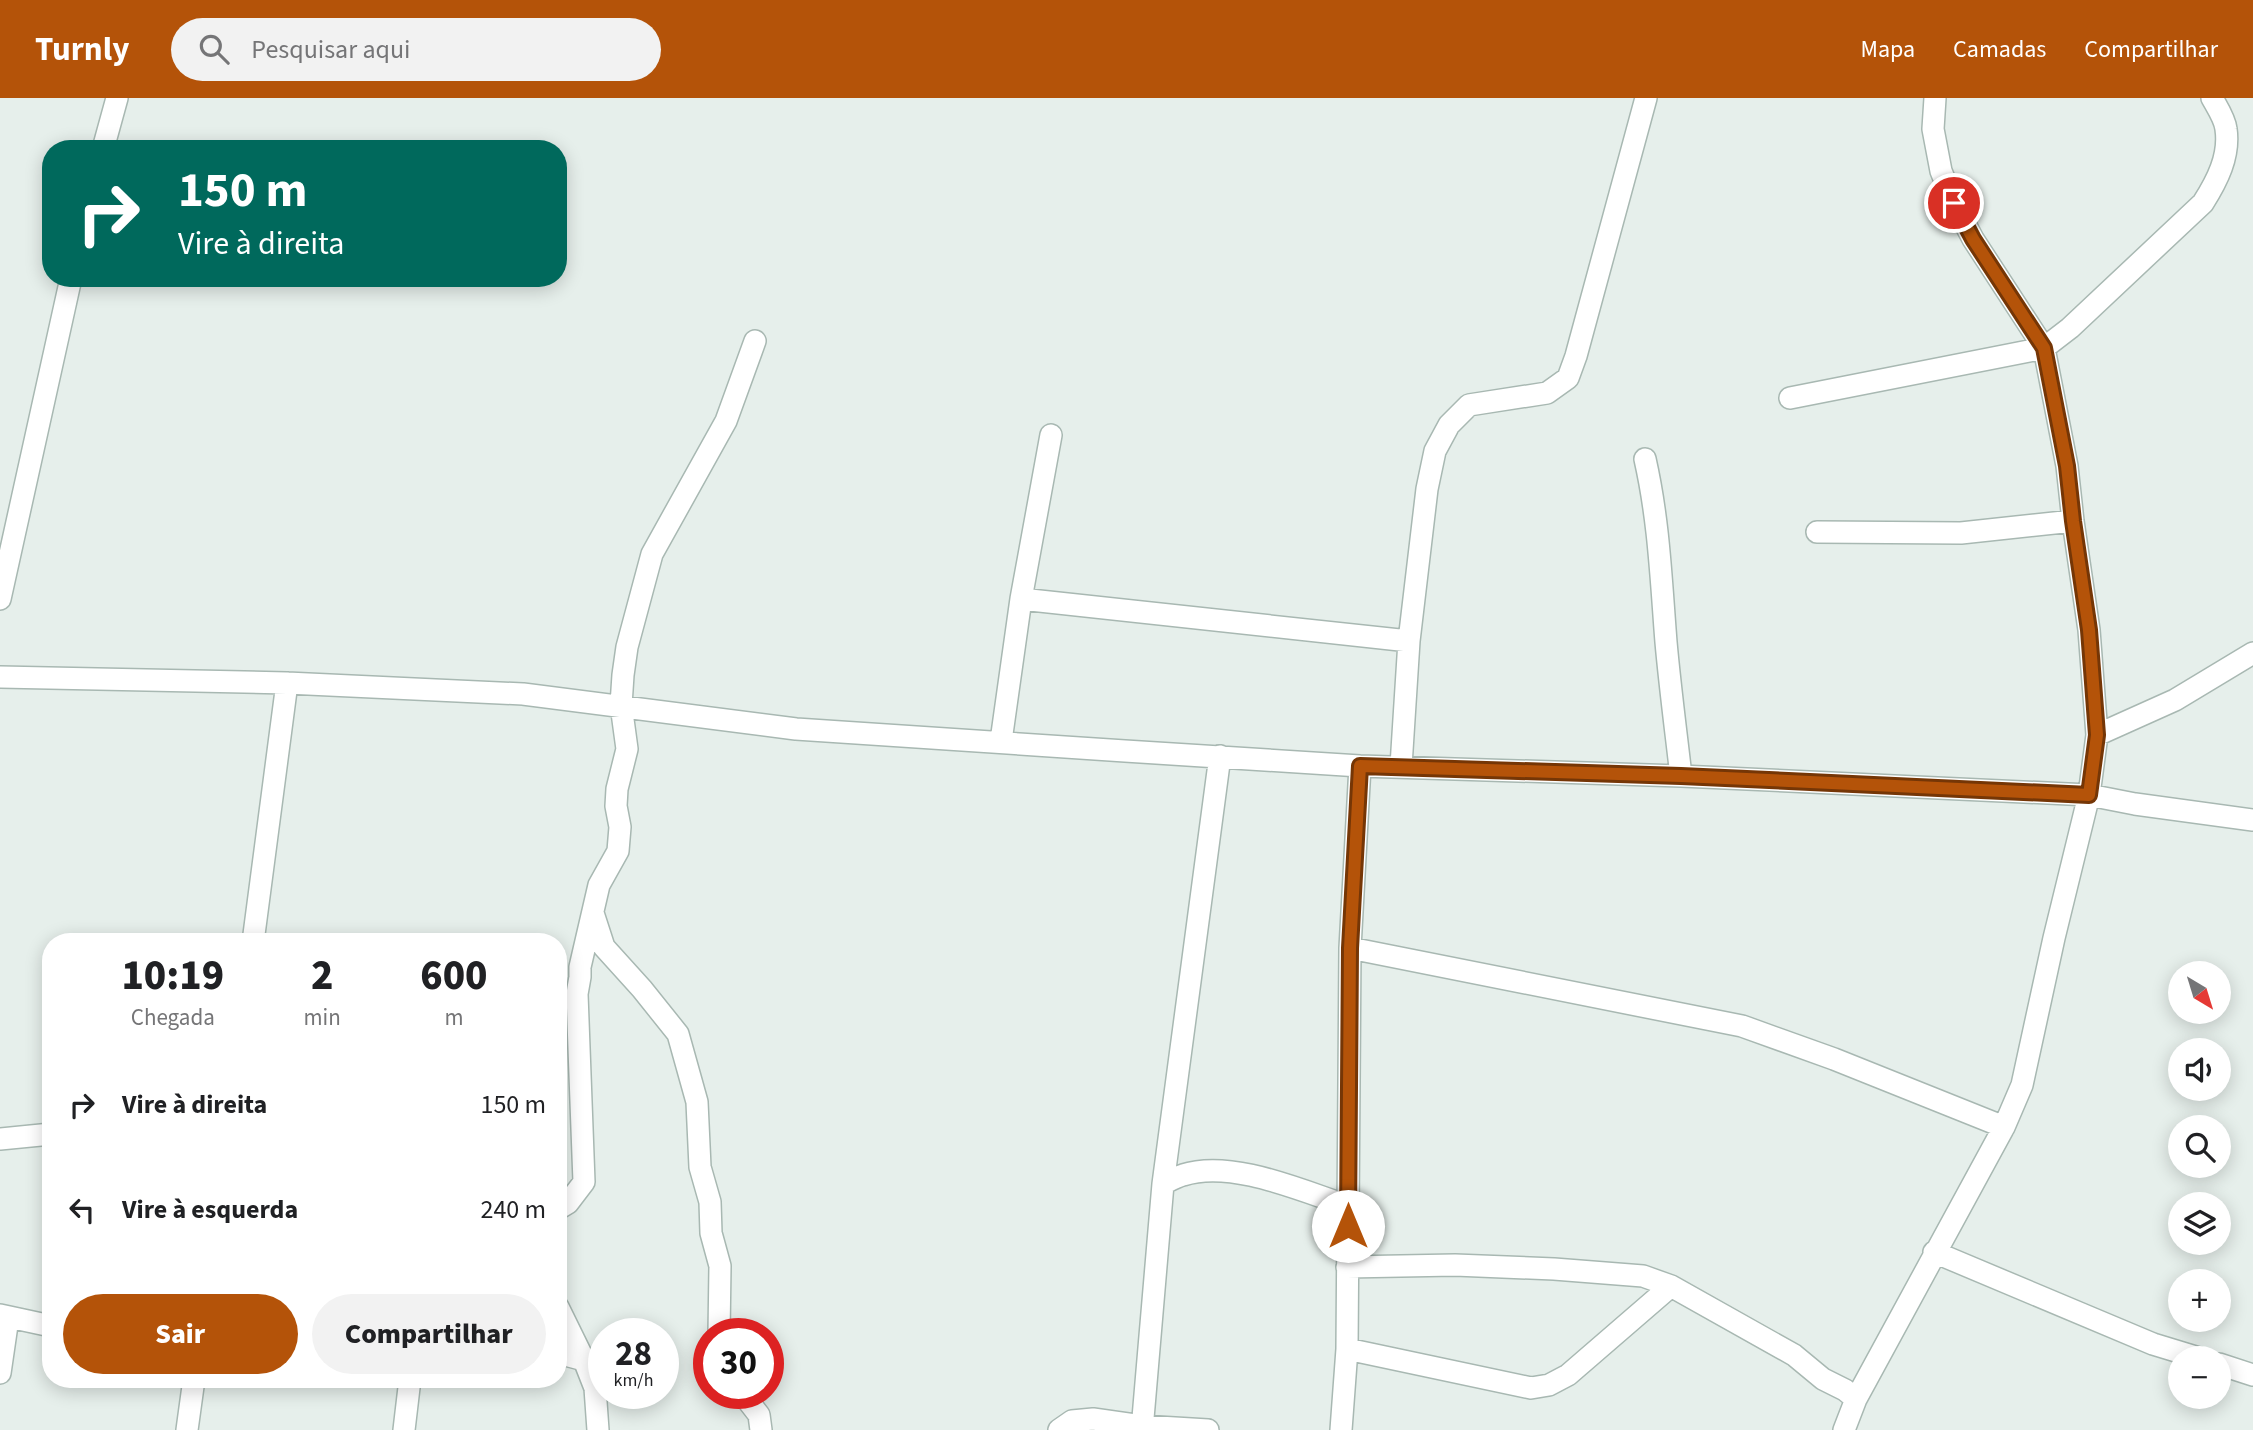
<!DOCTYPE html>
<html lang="pt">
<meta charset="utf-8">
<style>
body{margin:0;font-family:"Source Sans 3",sans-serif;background:#f2f2f2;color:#202124;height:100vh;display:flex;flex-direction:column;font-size:26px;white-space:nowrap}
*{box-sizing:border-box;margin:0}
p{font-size:23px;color:#757577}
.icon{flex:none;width:38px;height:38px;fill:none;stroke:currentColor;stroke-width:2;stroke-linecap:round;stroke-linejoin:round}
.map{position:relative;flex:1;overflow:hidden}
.side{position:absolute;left:42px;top:835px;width:525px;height:455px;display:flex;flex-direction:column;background:#fff;border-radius:28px;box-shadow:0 4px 18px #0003}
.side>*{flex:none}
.top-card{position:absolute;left:42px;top:42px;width:525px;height:147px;border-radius:28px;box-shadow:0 4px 18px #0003;background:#00695c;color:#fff;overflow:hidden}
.needle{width:46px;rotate:142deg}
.fabs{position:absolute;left:2168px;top:863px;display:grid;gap:14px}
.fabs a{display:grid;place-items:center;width:63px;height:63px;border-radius:50%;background:#fff;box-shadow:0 4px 18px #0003;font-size:35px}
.speed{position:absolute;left:588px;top:1220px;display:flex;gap:14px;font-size:35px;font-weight:700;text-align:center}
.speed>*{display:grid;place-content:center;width:91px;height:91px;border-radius:50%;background:#fff;box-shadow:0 4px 18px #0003;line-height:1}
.speed small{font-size:18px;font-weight:400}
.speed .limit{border:10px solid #d22;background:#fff;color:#111}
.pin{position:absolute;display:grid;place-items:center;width:60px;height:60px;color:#fff;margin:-30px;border:4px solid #fff;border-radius:50%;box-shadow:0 2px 7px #0007}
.me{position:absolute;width:77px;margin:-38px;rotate:0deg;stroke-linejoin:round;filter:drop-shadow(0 0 5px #0008)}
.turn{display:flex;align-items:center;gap:24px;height:147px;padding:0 21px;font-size:32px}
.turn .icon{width:91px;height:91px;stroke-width:2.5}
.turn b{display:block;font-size:49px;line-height:60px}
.eta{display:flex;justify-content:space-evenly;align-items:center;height:119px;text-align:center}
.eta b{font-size:42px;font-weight:800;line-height:49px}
.action{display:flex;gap:14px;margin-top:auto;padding:14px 21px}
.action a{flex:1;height:80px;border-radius:42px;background:#b45309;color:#fff;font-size:28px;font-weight:800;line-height:80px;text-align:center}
.action a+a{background:#f2f2f2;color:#202124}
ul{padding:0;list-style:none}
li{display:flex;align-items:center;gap:21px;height:105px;padding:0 21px}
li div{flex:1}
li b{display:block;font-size:26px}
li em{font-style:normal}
header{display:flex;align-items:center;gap:42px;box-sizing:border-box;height:98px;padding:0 35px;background:#b45309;color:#fff}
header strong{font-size:33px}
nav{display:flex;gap:38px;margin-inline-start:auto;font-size:24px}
.search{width:490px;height:63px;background:#f2f2f2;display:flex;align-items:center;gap:18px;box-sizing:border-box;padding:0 24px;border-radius:38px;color:#757577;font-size:26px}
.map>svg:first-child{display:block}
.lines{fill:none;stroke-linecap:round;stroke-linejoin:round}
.minor-casing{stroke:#a8b8b2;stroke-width:24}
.minor{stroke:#fff;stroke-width:21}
.route-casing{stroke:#753606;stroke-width:18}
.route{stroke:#b45309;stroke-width:12}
</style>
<header>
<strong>Turnly</strong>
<div class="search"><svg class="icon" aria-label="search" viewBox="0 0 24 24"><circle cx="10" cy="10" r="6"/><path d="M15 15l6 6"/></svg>Pesquisar aqui</div>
<nav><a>Mapa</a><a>Camadas</a><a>Compartilhar</a></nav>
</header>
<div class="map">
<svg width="2253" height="1332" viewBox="0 0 2253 1332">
<rect width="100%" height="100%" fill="#e6efeb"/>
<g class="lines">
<defs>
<path id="minor" d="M103,51L117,0
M1790,300L2044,250L2070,230L2203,105C2217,83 2230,58 2226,31C2225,21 2217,9 2212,0
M1645,361C1659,423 1661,481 1666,544C1670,589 1676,634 1681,678
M1817,434L1961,435L2073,423
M0,501L71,180
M1021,501L1409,543
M0,579L287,585L523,596L796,631L1125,653L1360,668L1681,678L2089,697L2135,706L2253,722
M2097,637L2175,602L2253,555
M1001,643L1021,501L1051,337
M1401,668L1409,543L1427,391L1435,353L1449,327L1469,307L1547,295L1568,280L1576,258L1646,0
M593,815L604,849L642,891L678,936L697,1004L700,1069L710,1104L711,1135L720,1168L719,1236
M253,844L287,585
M1350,850L1742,928L1834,961L2004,1029
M0,1041L51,1036
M1163,1086C1169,1083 1176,1079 1183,1077C1231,1061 1302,1093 1348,1108
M558,1111L568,1105L584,1084L577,896L580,879V869L599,787L618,753L620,729L616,708L617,691L627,651L621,607L623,577L627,549L652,456L726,323L755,243
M1934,1154L2153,1246L2199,1260
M1347,1169L1455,1167L1554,1171L1643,1178L1671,1188L1794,1257L1823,1281L1845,1292L1856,1301
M558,1209L584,1262L595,1290L598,1332
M0,1217L51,1228
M1347,1251L1531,1290L1549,1287L1568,1277L1671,1188
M558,1255L584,1262
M2219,1266L2253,1277
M0,1275L8,1220
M742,1295L759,1317L761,1332
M187,1332L194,1281
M404,1332L410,1281
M1059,1332L1072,1323L1093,1321L1142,1328L1208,1332
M1142,1332L1163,1086L1220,658
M1341,1332L1347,1251L1350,850L1360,668
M1844,1332L1856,1301L2004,1029L2022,987L2054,840L2089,697L2097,637L2089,532L2073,423L2067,368L2044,250L1973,141L1954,105L1941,73L1933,31L1935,0"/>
</defs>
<!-- minor casing -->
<use href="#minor" class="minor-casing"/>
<!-- minor -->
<use href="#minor" class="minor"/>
</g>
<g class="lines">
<defs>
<path id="route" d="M1348,1128L1350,850L1360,668L1681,678L2089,697L2097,637L2089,532L2073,423L2067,368L2044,250L1973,141L1954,105"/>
</defs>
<!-- route casing -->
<use href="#route" class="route-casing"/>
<!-- route -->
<use href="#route" class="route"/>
</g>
</svg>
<div class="fabs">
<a><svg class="needle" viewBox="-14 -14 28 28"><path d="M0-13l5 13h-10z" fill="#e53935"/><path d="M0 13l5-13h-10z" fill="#757577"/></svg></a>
<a><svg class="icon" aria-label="sound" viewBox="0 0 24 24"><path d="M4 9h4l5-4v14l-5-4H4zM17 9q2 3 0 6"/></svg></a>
<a><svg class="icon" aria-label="search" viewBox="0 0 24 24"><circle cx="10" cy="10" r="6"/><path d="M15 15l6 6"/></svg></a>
<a><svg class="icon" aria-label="layers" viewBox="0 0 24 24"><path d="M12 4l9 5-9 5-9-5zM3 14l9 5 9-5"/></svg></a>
<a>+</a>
<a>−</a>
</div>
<div class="speed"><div>28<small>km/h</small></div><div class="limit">30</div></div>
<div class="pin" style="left:1954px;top:105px;background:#d93025"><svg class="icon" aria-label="arrive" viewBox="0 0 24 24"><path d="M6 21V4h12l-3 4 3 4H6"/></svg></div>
<svg class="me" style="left:1348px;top:1128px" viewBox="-20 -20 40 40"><circle r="19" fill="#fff"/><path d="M0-13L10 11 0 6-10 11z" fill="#b45309"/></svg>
<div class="top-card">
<div class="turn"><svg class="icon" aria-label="right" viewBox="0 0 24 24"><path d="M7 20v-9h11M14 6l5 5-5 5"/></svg><div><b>150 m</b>Vire à direita</div></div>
</div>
<section class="side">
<div class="eta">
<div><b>10:19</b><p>Chegada</p></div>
<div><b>2</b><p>min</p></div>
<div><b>600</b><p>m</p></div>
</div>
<ul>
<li><svg class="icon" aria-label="right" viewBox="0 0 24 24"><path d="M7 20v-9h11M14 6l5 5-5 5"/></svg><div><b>Vire à direita</b></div><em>150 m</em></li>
<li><svg class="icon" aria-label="left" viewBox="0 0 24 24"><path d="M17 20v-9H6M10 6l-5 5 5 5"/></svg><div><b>Vire à esquerda</b></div><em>240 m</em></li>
</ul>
<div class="action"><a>Sair</a><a>Compartilhar</a></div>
</section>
</div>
